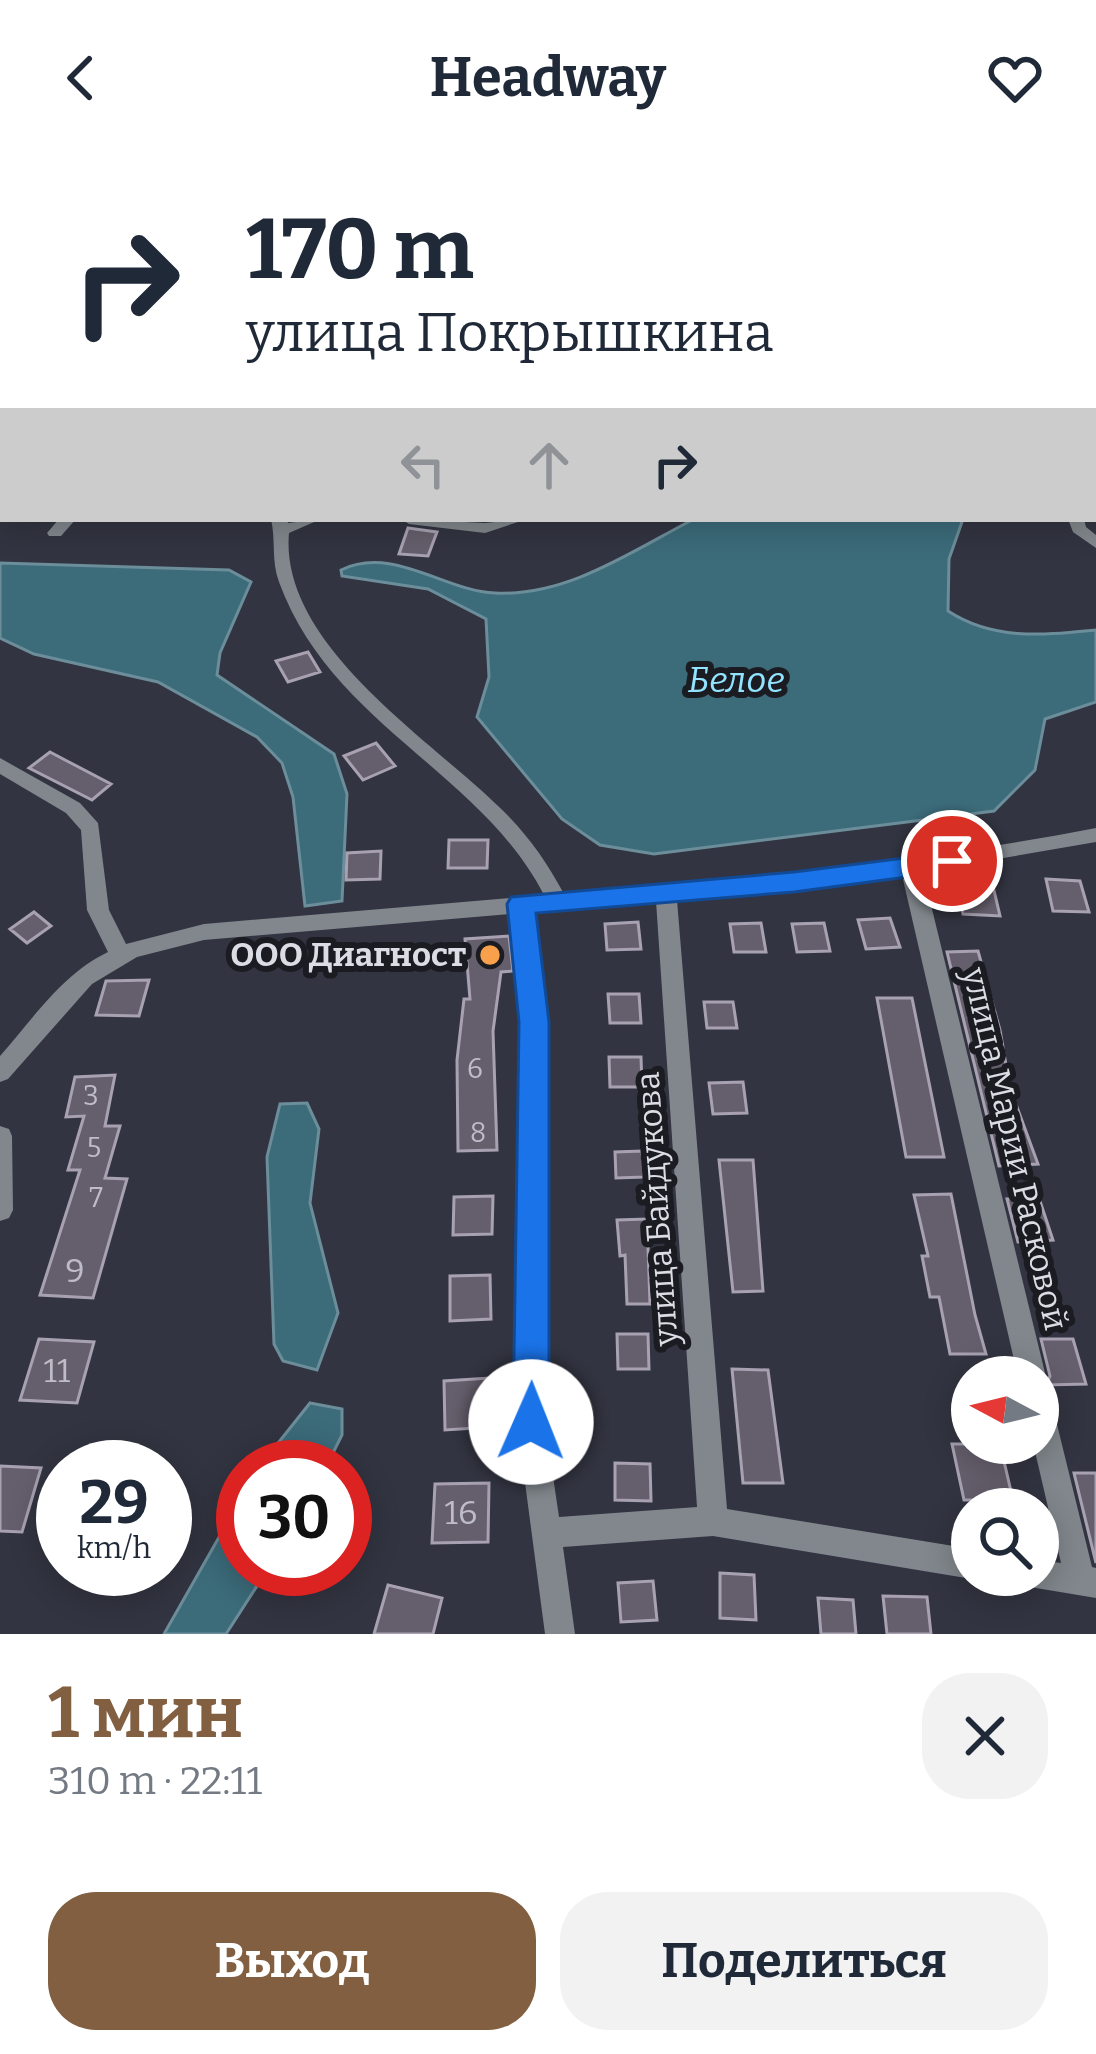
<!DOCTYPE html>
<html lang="ru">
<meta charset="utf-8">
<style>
body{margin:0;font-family:Bitter,serif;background:#f2f2f3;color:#1f2937;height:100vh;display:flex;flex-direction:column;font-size:45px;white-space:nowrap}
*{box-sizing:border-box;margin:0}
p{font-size:39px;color:#747a83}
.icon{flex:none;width:66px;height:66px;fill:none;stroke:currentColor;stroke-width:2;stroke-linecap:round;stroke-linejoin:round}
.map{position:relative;height:1478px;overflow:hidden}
.details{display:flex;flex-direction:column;background:#fff;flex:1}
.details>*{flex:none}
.banner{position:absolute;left:0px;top:0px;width:1098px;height:366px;box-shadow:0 6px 30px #0003;background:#fff;color:#1f2937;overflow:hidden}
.needle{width:78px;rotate:277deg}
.tools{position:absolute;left:951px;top:1200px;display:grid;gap:24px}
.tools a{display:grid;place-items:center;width:108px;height:108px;border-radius:50%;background:#fff;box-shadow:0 6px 30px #0003;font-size:60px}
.speed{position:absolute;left:36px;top:1284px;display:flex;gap:24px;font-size:60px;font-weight:700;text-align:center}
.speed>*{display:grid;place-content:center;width:156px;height:156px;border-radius:50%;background:#fff;box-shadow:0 6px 30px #0003;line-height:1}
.speed small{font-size:30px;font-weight:400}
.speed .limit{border:18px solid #d22;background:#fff;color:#111}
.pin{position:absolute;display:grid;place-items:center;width:102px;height:102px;color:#fff;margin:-51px;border:6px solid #fff;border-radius:50%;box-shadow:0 3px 12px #0007}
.me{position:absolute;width:132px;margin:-66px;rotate:1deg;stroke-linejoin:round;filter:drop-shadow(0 0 9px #0008)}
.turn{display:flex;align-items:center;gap:42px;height:252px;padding:0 48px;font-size:54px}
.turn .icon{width:156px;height:156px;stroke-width:2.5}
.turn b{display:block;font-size:84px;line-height:102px}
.lanes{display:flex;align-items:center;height:114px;padding:0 48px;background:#0003;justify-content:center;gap:60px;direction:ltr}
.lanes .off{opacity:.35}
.round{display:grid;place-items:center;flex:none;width:126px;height:126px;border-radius:48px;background:#f2f2f3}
.summary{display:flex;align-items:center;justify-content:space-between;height:204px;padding:0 48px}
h1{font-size:72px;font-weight:700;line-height:90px;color:#815f40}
.primary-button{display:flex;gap:24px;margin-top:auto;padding:24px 48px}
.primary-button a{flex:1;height:138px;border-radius:48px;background:#815f40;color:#fff;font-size:48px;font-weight:700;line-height:138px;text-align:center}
.primary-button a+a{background:#f2f2f3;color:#1f2937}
header{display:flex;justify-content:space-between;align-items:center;height:156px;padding:0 48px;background:#fff;font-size:54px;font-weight:700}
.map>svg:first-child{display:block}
.water{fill:#3c6b7a;stroke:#6c8d9a;stroke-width:3}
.building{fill:#655e6c;stroke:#a8a1b1;stroke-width:3}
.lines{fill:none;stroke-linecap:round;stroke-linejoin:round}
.minor{fill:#81878c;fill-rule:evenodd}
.route{fill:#1a73e8;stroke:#114b97;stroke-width:3}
.poi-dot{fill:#f8a04b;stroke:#1b1c22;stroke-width:4.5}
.labels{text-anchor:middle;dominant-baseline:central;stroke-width:12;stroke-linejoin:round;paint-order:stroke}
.number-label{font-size:27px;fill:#bebdc7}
.poi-label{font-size:33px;font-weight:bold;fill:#dbdde5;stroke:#1b1c22;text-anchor:end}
.street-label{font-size:33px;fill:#dbdde5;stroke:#1b1c22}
.near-number-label{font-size:33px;fill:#bebdc7}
.water-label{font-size:36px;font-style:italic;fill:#92e3fe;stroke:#1b1c22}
</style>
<header><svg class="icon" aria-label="back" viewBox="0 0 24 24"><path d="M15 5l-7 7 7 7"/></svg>Headway<svg class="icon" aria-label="heart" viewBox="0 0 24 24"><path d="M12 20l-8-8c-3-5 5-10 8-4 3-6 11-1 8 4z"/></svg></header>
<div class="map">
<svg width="1096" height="1478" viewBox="0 0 1096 1478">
<rect width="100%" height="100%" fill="#323441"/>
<!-- water -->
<path class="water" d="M0,0H805L857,3H3L0,305Z
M694,363H963L949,403L948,455C994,485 1044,479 1096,474V546L1045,563L1035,614L994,655L654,698L600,689L562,663L477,561L489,521L486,463L428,433L342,420L341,414C393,389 444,435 495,437C567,441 632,395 694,363Z
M0,407L229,414L251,426L220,497L217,519L334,598L347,638L342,745L305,750L293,641L282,607L257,581L158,526L34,498L0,482Z
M307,947L319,973L310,1047L338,1157L317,1214L283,1205L274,1188L267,1001L280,948Z
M310,1247L342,1253V1279L326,1311H259Z
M243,1339V1413H268L226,1478H164Z"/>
<!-- building -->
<path class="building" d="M408,372L437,376L428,400L399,398Z
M308,496L320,516L288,526L276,505Z
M376,587L395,610L363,624L344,600Z
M50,596L67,605L111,628L92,644L29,612Z
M449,684H488L487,712H448Z
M381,695L380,723L346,724L347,697Z
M1046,723L1080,725L1089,756L1053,755Z
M956,725L992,726L1000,760L963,758Z
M34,756L51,770L27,787L10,773Z
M890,762L900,791L866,793L858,764Z
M638,766L641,793L607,794L605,768Z
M761,767L766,796H734L730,768Z
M824,767L830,795L797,796L792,768Z
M509,780L513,815L501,816L493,875L497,994L458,995L457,904L464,843H470L465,783Z
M978,795L1000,874L1010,932L1038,1008L999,1010L947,796Z
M149,824L139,860L96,859L106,825Z
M608,838H639L641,867H610Z
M877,842H912L944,1001H906Z
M704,846H733L737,872H707Z
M609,901H641L642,931H610Z
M115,919L105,970H120L105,1022L127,1023L93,1142L40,1139L80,1014H68L84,960L66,961L75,921Z
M743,926L747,957L713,958L709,927Z
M642,995L644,1021L616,1022L615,996Z
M719,1004H753L763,1135L733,1136Z
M951,1038L975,1159L986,1198H950L939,1141H930L922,1100H928L914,1039Z
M493,1040L492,1078L453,1079L454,1041Z
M1039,1042L1053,1084L1018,1086L1007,1043Z
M647,1063L650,1148H627L625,1099L620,1100L617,1064Z
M490,1119L491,1163L450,1165V1120Z
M617,1178H648L649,1213H618Z
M39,1183L94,1186L77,1247L20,1244Z
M1041,1183H1073L1086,1228L1046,1229L1050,1220Z
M732,1213L768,1214L783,1327H743Z
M489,1222L491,1271L445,1274L444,1225Z
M952,1288H1000L1013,1344H964Z
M615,1307L650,1308L651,1345L615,1344Z
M0,1310L41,1312L22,1376L0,1375Z
M1074,1317H1096V1407Z
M489,1327L488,1386L432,1387L435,1328Z
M720,1417L754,1419L756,1464L720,1462Z
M653,1425L657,1464L621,1466L618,1427Z
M388,1429L442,1442L433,1478H374Z
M883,1440L927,1441L931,1478H887Z
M818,1442L853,1444L856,1478H821Z"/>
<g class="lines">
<!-- minor -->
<path class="minor" d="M1037,0H1049L1048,3H1036Z
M1095,30H1096V36H1095Z
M1095,343H1096V353H1095Z
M59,363H76L61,380H49L47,377Z
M271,363H287L288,367L321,363L289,377C279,487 428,582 497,649C525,675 546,704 564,738C743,723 920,706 1096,672V686L923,716L1046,1221L1038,1232V1221H1018L902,719L794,734L677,744L727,1353L972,1393V1419H982L972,1423L713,1380L563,1391L575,1478H545L517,1266L523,866L511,758L204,784L137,801L92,828L8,923L0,926V900C33,863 62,818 108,796L87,754L81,674L66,657L0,618V602L80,647L98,667L109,754L126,788L204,768L544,739C480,615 331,568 279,426C271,404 276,385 271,363ZM656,745L697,1351L559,1361L545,1266V866L533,756Z
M401,363L485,367L527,363L485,377L409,368Z
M1068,363H1084L1086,371L1096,379V392L1073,376Z
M0,970L9,973L12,980L13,1054L9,1062L0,1065Z
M1038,1234L1048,1238L1052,1248L1092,1411L1096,1412V1442L1024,1430L1020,1419H1038V1404L1061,1407L1033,1287H1038Z"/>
</g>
<!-- route -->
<path class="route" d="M952,696L965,705L952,715L794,736L536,757L549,866V1266L544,1279L531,1284L518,1279L513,1266L519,866L507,748L511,741L794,716Z"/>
<!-- markers -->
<circle class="poi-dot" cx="490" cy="799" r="12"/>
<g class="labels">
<!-- number labels -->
<g class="number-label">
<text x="475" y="913">6</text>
<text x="91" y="940">3</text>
<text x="478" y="977">8</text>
<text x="94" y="992">5</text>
<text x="96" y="1042">7</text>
</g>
<!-- poi labels -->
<g class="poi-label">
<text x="466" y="799">ООО Диагност</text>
</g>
<!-- street labels -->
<g class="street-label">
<text transform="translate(1015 993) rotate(77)">улица Марии Расковой</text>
<text transform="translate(657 1053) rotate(-94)">улица Байдукова</text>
</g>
<!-- near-number labels -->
<g class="near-number-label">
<text x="75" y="1115">9</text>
<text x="57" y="1215">11</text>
<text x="461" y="1357">16</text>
</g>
<!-- water labels -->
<g class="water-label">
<text x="736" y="524">Белое</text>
</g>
</g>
</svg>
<div class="tools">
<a><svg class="needle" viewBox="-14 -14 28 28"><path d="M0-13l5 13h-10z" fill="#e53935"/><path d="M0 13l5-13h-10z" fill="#747a83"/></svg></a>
<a><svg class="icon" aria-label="search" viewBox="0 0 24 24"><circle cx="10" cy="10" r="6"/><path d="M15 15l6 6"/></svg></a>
</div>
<div class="speed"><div>29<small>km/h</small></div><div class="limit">30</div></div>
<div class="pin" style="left:952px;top:705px;background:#d93025"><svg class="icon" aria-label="arrive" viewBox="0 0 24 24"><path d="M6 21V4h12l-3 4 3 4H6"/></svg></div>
<svg class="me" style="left:531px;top:1266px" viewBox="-20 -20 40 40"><circle r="19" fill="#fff"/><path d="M0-13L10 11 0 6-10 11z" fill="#1a73e8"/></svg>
<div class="banner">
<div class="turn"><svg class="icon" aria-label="right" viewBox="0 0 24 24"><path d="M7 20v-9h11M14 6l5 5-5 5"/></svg><div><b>170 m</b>улица Покрышкина</div></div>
<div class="lanes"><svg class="icon off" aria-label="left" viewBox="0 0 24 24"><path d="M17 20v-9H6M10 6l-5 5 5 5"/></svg><svg class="icon off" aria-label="ahead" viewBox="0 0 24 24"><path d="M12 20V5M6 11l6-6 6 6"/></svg><svg class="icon" aria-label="right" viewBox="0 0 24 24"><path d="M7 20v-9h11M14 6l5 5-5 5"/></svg></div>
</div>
</div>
<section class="details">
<div class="summary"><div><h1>1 мин</h1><p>310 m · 22:11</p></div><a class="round"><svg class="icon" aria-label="close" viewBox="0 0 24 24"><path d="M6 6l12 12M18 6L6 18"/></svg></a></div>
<div class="primary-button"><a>Выход</a><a>Поделиться</a></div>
</section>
